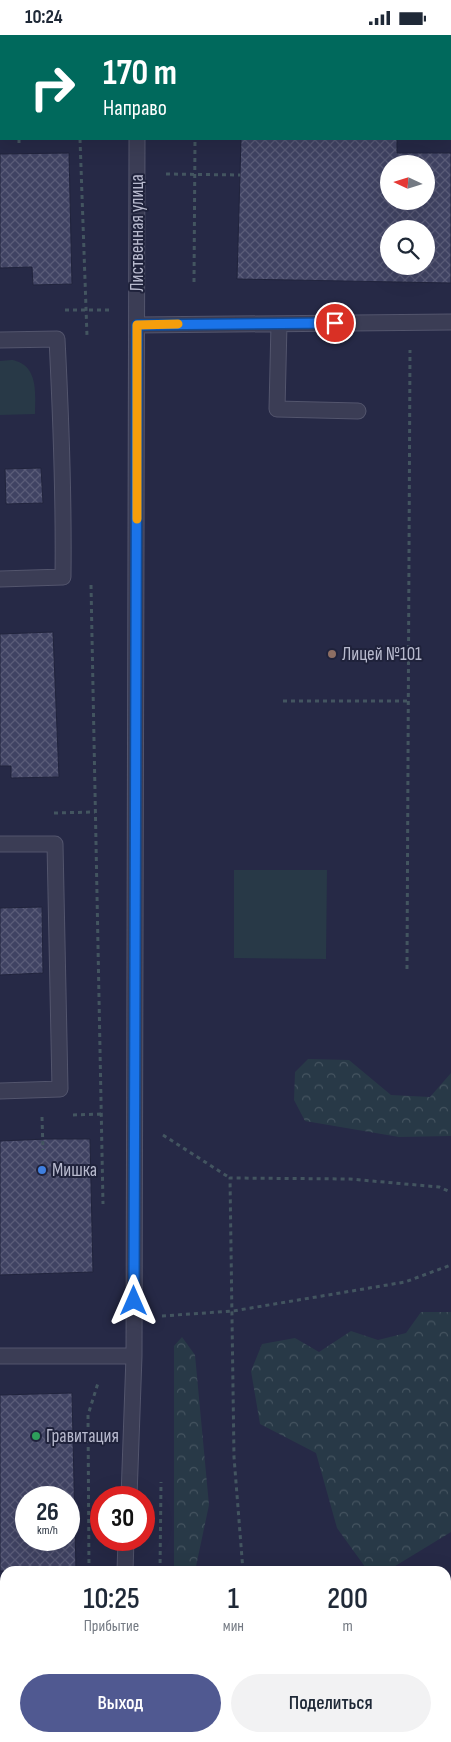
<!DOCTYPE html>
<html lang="ru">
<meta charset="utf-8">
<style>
body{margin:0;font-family:"Sofia Sans Condensed",sans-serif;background:#f2f2f3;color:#1f2937;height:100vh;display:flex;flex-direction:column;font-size:19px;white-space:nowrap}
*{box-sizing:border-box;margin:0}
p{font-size:16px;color:#747a83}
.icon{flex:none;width:28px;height:28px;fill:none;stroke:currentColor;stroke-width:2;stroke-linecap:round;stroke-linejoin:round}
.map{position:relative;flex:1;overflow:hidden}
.sheet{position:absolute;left:0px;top:1531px;width:451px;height:176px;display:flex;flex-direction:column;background:#fff;border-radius:15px 15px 0 0;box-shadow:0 5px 20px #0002}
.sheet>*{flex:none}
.hud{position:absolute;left:0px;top:0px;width:451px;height:105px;box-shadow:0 5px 20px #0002;background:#00695c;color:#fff;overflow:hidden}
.needle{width:32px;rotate:274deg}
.tools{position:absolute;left:380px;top:120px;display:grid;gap:10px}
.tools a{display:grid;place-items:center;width:55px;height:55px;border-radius:50%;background:#fff;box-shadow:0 5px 20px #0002;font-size:25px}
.speed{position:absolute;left:15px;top:1451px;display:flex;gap:10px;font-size:25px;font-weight:700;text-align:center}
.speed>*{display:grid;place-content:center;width:65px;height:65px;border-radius:50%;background:#fff;box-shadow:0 5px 20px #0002;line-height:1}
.speed small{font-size:12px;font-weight:400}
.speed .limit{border:8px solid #d22;background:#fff;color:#111}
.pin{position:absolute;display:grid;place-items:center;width:42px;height:42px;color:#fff;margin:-21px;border:2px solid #fff;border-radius:50%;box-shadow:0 1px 5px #0007}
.me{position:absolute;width:55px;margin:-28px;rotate:0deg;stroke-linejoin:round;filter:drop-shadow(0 0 4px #0008)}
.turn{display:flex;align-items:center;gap:18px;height:105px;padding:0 20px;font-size:22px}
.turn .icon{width:65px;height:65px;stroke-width:2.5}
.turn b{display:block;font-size:35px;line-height:42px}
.eta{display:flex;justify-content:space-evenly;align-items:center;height:85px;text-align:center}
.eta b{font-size:30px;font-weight:600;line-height:35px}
.button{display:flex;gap:10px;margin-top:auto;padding:10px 20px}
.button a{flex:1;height:58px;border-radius:30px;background:#505991;color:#fff;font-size:20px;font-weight:600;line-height:58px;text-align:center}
.button a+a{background:#f2f2f3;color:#1f2937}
.status{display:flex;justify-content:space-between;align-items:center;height:35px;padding:0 25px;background:#fff;direction:ltr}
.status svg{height:14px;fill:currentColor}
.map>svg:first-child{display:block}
.forest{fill:url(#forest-crowns)}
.park{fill:#283947}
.building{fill:url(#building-cross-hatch);stroke:#21243d;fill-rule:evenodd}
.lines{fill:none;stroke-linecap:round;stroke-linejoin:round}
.minor-casing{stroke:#53556d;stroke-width:17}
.path{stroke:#435560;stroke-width:3;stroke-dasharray:4 4;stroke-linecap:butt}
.minor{stroke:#3b3d55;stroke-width:15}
.route-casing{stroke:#114b97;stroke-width:12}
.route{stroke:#1a73e8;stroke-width:9}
.slow{stroke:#f59e0b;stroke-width:9}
.education-dot{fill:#8d6e63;stroke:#1f223b;stroke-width:2}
.shop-dot{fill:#3f7fe0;stroke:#1f223b;stroke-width:2}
.leisure-dot{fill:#2e9e5b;stroke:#1f223b;stroke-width:2}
.labels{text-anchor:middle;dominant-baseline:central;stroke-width:4;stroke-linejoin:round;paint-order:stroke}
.street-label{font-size:19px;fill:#b8bace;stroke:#1f223b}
.poi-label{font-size:19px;fill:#b8bace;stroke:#1f223b;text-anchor:start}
</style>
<div class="status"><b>10:24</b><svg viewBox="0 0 49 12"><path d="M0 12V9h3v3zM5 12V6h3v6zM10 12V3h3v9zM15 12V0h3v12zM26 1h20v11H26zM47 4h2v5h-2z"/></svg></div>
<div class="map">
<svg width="451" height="1707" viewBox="0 0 451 1707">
<defs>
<pattern id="forest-crowns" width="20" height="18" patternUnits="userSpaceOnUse" patternTransform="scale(1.25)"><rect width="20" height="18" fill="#283947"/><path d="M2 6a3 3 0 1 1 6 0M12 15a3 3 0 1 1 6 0" fill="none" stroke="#455460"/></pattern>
<pattern id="building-cross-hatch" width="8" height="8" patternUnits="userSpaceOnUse" patternTransform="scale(1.25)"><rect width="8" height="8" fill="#404363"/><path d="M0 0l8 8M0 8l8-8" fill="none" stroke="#5a5c78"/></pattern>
</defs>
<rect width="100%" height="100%" fill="#262946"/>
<!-- forest -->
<path class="forest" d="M308,1024L349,1025L391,1060L430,1062L451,1038V1101L399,1102L305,1086L294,1065L295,1037Z
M421,1277H451V1497L387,1536H368L337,1493L316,1418L260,1389L251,1336L262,1309L295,1303L319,1317L351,1296L378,1305L406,1298Z
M182,1302L195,1320L209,1470L195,1536H177L174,1534V1311Z
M440,1702L443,1707H304L303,1703Z"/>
<!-- park -->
<path class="park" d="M0,326C5,326 12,324 16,326C39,333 35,361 35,379L0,380Z
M234,835H327L326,924L234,923Z"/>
<!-- building -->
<path class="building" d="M241,104H397V118H451V248L237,244ZM389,129H426V166H389ZM389,194H426V231H389Z
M69,118L72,249L33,250L32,232L0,233V119Z
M41,433L43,468L6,469L5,434Z
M53,597L59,742L11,743V731H0V599Z
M42,872L43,938L0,940V873Z
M47,1104H90L93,1237L0,1240V1106Z
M72,1358L76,1536H0V1360ZM26,1462H69V1505H26Z"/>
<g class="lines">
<defs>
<path id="minor" d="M46,0V1
M137,0V1
M0,10H1
M279,289L277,374L358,376
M137,290L451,287
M0,305L57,304C61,383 64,462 63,542L0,544
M0,809H55L60,1054L0,1056
M0,1321H134
M129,1462L134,1321L137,104
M125,1536L126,1505
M0,1698L5,1695
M187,1702L190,1707
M120,1707V1702"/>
</defs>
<!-- minor casing -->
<use href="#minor" class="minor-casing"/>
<!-- path -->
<path class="path" d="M88,0V1
M195,1V0
M0,60H1
M19,104V111
M80,104L87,301
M166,139L240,140
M194,247L195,104
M65,275H109
M91,550L103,1169
M283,666H409
M54,778L95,777
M407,934L410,315
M73,1080L101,1079
M42,1082L43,1115
M163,1100L230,1143
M162,1281L233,1276L405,1247L451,1230
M89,1536L88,1380L98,1348
M160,1536L161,1447
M243,1536L234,1422L230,1143L350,1144L439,1152L451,1157
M230,1702L232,1707
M277,1702L278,1707"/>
<!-- minor -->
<use href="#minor" class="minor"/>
</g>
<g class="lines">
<defs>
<path id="route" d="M134,1266L137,290L335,288"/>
</defs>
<!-- route casing -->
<use href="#route" class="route-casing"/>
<!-- route -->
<use href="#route" class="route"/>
<!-- slow -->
<path class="slow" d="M137,484V290L178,289"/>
</g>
<!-- markers -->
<circle class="education-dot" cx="332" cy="619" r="5"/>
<circle class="shop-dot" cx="42" cy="1135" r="5"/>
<circle class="leisure-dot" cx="36" cy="1401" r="5"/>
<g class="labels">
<!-- street labels -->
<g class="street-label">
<text transform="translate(137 198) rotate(-90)">Лиственная улица</text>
</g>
<!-- poi labels -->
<g class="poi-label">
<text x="342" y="619">Лицей №101</text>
<text x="52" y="1135">Мишка</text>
<text x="46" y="1401">Гравитация</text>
</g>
</g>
</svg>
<div class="tools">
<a><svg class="needle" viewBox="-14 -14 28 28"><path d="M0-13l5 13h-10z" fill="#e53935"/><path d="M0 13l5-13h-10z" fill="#747a83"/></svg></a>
<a><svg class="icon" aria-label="search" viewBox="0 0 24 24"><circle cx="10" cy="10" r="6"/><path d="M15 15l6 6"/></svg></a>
</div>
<div class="speed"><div>26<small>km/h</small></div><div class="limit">30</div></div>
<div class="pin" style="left:335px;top:288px;background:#d93025"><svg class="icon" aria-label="arrive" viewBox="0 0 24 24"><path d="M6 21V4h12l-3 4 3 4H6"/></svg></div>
<svg class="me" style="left:134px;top:1266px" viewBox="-20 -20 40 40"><path d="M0-17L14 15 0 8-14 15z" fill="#1a73e8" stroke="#fff" stroke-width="4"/></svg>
<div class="hud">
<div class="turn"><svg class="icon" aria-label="right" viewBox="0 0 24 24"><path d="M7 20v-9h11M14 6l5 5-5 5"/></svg><div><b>170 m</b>Направо</div></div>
</div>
<section class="sheet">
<div class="eta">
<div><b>10:25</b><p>Прибытие</p></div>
<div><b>1</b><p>мин</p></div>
<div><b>200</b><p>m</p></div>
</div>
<div class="button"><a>Выход</a><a>Поделиться</a></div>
</section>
</div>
